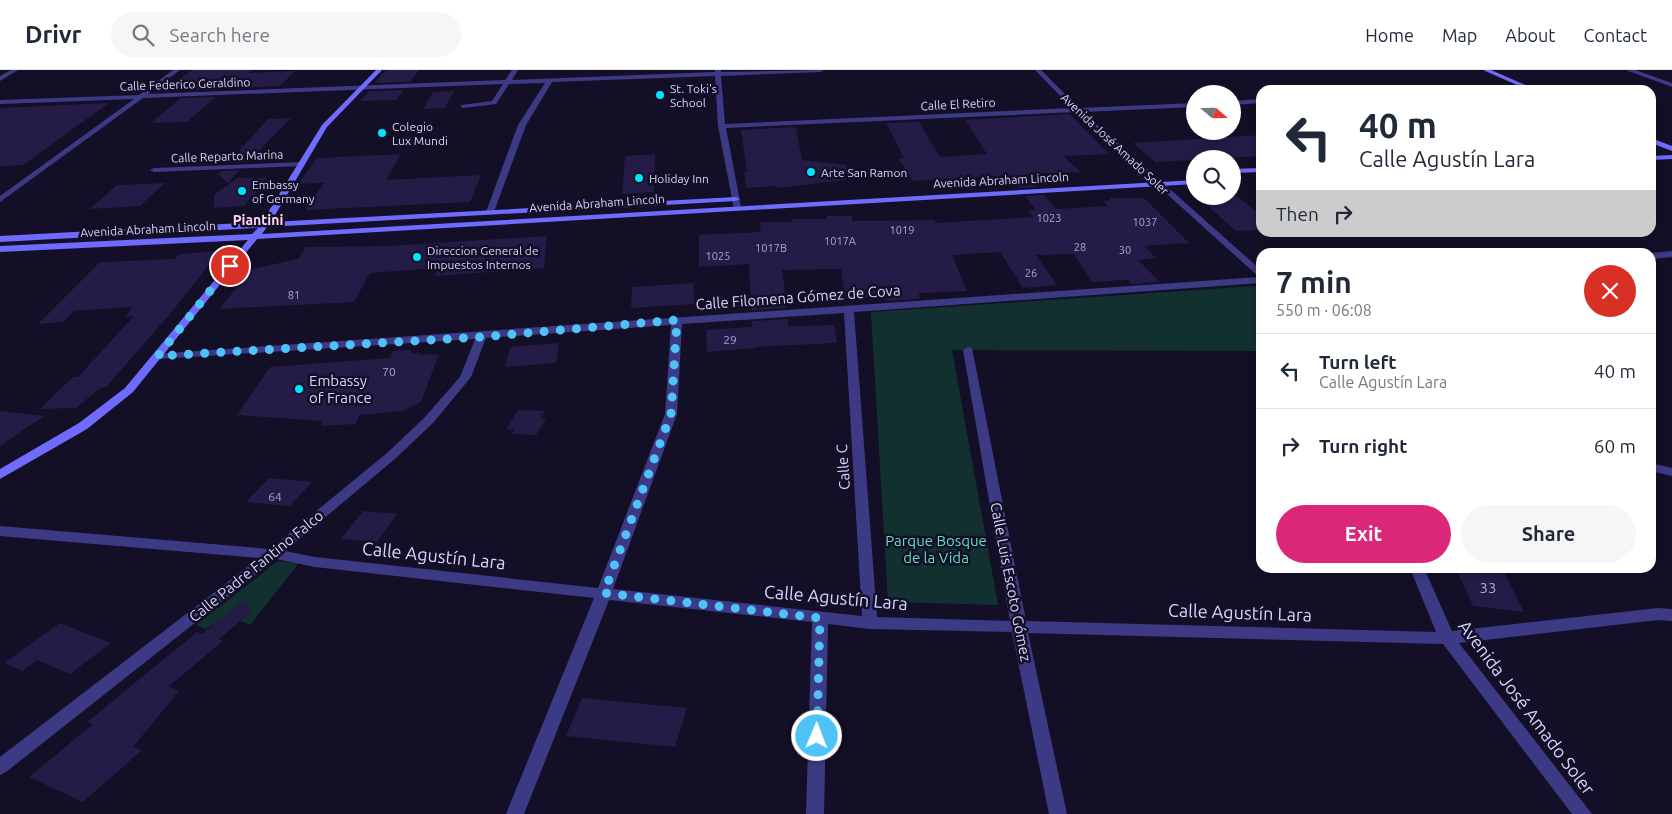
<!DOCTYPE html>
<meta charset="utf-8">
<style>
body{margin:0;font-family:Ubuntu,sans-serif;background:#f6f6f7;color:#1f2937;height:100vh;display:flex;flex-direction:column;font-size:19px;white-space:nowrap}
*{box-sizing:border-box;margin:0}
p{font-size:16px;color:#747a83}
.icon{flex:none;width:28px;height:28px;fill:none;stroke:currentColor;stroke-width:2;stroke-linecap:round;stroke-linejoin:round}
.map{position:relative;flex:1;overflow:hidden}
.panel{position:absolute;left:1256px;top:178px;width:400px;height:325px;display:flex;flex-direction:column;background:#fff;border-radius:15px;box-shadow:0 2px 8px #0003}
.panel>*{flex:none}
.guide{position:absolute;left:1256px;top:15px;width:400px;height:152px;border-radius:15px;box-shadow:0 2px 8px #0003;background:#fff;color:#1f2937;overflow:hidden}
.needle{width:32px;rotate:110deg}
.tools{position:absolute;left:1186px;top:15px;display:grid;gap:10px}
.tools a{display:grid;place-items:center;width:55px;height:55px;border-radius:50%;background:#fff;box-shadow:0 2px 8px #0003;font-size:25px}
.pin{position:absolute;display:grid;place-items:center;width:42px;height:42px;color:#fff;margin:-21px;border:2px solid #fff;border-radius:50%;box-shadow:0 1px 5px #0007}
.me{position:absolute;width:55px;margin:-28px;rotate:1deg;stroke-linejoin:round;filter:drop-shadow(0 0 4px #0008)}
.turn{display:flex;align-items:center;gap:18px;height:105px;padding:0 20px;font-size:22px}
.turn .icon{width:65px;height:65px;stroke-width:2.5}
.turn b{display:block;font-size:35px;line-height:42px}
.then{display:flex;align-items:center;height:48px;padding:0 20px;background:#0003;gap:10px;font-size:19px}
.round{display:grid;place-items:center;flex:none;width:52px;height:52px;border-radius:26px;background:#f6f6f7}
.head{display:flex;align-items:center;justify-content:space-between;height:85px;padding:0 20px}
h1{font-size:30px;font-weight:700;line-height:38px}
.action{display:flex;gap:10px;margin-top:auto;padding:10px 20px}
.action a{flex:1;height:58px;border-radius:30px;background:#db2777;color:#fff;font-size:20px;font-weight:700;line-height:58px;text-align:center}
.action a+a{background:#f6f6f7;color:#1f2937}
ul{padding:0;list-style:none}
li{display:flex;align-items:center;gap:15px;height:75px;padding:0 20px;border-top:1px solid #e0e1e3}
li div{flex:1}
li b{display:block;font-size:19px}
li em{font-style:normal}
header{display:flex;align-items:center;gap:30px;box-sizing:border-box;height:70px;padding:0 25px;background:#fff;border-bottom:1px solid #e0e1e3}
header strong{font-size:24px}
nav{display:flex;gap:28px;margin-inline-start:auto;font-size:18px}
.search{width:350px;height:45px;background:#f6f6f7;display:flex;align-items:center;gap:12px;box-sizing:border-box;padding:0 18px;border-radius:28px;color:#747a83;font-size:19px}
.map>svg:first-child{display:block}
.green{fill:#12302f}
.building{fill:#241b47}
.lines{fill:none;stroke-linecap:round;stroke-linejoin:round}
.street{fill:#3d3a85;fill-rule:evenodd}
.secondary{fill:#6f6bff;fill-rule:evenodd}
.route{stroke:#4fc3f7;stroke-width:9;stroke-dasharray:0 16.2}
.poi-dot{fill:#00e5ff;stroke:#130f26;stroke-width:2}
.labels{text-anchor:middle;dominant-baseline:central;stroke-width:5;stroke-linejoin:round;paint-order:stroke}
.far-number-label{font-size:11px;fill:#aca6d1}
.far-street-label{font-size:12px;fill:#d9d4ff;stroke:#130f26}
.far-poi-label{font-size:12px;fill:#d9d4ff;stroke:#130f26;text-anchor:start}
.number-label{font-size:12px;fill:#aca6d1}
.far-neighbourhood-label{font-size:14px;font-weight:bold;fill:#ffd6f0;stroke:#130f26}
.street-label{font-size:15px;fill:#d9d4ff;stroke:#130f26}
.poi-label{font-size:15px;fill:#d9d4ff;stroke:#130f26;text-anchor:start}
.park-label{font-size:15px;fill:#5fe0c0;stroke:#130f26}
.near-number-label{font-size:15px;fill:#aca6d1}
.near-street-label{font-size:18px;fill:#d9d4ff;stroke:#130f26}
</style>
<header>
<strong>Drivr</strong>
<div class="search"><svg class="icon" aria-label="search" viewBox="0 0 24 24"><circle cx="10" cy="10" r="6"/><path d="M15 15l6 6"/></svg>Search here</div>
<nav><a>Home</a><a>Map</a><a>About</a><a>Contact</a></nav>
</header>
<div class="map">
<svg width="1672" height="744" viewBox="0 0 1672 744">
<rect width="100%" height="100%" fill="#130f26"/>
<!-- green -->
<path class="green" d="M1255,216L1261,223V281L952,280L998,535L888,532L871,242Z
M278,491L299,493L250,555L227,545L206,559L196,555Z"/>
<!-- building -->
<path class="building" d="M192,0H252L249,3L295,1L280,16L162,22Z
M386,0H419L410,12L375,13Z
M404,20L396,30L360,31L369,21Z
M454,21L445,38L423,39L433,22Z
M216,27L187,52L151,53L181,28Z
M109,33L23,95L0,96V38Z
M1070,44L1109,84L1063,86L1081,102L1027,104L1038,117L1019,118L1008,105L913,111L899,89L904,88L886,53L919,52L940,87L987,84L965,50Z
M291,48L248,92L228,93L268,49Z
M796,57L802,90L846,95V110L777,118L776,116L746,118L744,102H747L741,60Z
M1261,65V86L1155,92L1133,73Z
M401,84L386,110L481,105L470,132L305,140L324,113L298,114L317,88Z
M655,84L654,122L622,124L625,86Z
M240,100L228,113L218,104L221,101Z
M237,108H267L259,117L262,120L253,125L244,136L214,138V125Z
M165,113L140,136L90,139L117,115Z
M1044,125L1056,139L1108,136L1103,131L1111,130L1109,128H1144L1189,173L1144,176L1156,188L1138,190L1160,212L1131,214L1128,210L1092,212L1074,184L1036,185L1057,215L1023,218L1000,182L952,185L967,221L919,223L920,229L887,231L886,227L845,228L841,199L782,200L787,238L751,240L749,194L699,197V165L760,162L761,152H792V149H827V146H852V151L935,150V153L1033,147L1028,141L1036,140L1025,126Z
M1197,126H1237L1261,146V160L1236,161Z
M547,166L544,198L435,206L438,198L370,203L354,232L219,239L252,199L298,189L306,177L388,176Z
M220,181L171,243L106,317L100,318L76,338L40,339L73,307H78L134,246L125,247L133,237L74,241L63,252L38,254L100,192L174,189L179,184Z
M693,213L695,234L631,238L632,217Z
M788,249V256L834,255L837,273L754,277L755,278L707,282L706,260L752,257V251Z
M559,273L556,293L505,297L510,277Z
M411,280L412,284L420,283L419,285L439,284L421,332L402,341L359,345L356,354L321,356L323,351L237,345L270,297L390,288L393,281Z
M518,340L545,341L541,349H546L536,365L512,364L514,360L506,359Z
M0,341L44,346L0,376Z
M269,408L312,412L290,436L246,432Z
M363,441L397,444L377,472L341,469Z
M1456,498H1502L1524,542L1473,536Z
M243,531L251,542L219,569L223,571L169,616L179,621L133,677L142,680L83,732L29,707L93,654L87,652L197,562L202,564Z
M60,553L111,573L70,604L37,590L22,601L4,593Z
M582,628L687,638L675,677L566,666Z"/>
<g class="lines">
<!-- street -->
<path class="street" d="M11,0H18L0,11V6Z
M173,0H180L148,24L505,10L512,0H518L512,10L715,2V0H721V2L824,0L821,2L721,6L725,54L1072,38L1035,0H1041L1079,38L1195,33V37L1083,42L1261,200V213L854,242L877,547L1010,551L963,280L968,277L972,278L1026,551L1436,562L1410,498H1424L1452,561L1658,538L1672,539V551L1658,550L1459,573L1592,744H1572L1443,574L1028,563L1067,744H1049L1012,562L870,559L828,554L824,744H806L812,552L609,530L524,744H506L594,528L315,497L276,489L6,702L0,705V687L259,488L0,466V456L270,479L387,383L424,348L460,307L475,269L158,289L152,286L154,284L1259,207L1076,42L726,58L741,137L734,139L718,56L715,6L552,12L526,55L494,142L490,145L486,142L518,55L545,13L509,14L496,34L463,38L460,36L461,35L492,31L503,14L143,28L0,132V126L134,29L0,34V30L139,25ZM844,243L862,546L613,519L677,344L682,254ZM671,255L665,344L598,518L315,487L285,481L396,388L433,353L471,307L486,268Z
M1626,0H1635L1672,13V17Z
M1531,17L1529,20H1486L1489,18Z
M1261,29V33L1232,35V31Z
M304,92L305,94L301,96L154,102L150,100L154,98Z
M1672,181V187L1651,189V183Z
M1651,393L1672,398V406L1651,401Z"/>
<!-- secondary -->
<path class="secondary" d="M376,0H382L327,57L271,152L736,127L740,129L736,131L267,157L262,164L1195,110V114L257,169L133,322L87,359L0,409V399L79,353L125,318L248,170L0,182V176L252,164L258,158L0,172V166L262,152L322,55Z
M1483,0H1491L1537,20H1528Z
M1651,68L1672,76V81L1651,73Z
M1672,85V89L1651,90V86Z
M1261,98V102L1232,103V99Z"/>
</g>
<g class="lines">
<!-- route -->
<path class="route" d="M230,196L158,286L481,267L677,250L671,344L604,523L820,548L817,666"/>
</g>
<!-- markers -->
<g class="poi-dot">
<circle cx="660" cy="25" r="5"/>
<circle cx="382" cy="63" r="5"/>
<circle cx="811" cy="102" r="5"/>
<circle cx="639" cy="108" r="5"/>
<circle cx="242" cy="121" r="5"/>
<circle cx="417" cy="187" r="5"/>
<circle cx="299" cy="319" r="5"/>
</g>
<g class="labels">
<!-- far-number labels -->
<g class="far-number-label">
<text x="1049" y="148">1023</text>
<text x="1145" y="152">1037</text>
<text x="902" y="160">1019</text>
<text x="840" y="171">1017A</text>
<text x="1080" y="177">28</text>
<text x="771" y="178">1017B</text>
<text x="1125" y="180">30</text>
<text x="718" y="186">1025</text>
<text x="1031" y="203">26</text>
<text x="294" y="225">81</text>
</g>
<!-- far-street labels -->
<g class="far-street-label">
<text transform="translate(185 14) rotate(-2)">Calle Federico Geraldino</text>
<text transform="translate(958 34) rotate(-3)">Calle El Retiro</text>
<text transform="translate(1115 74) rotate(43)">Avenida José Amado Soler</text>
<text transform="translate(227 86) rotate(-2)">Calle Reparto Marina</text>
<text transform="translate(1001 110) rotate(-3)">Avenida Abraham Lincoln</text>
<text transform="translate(597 133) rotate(-4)">Avenida Abraham Lincoln</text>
<text transform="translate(148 159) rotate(-3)">Avenida Abraham Lincoln</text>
</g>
<!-- far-poi labels -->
<g class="far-poi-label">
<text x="670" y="18">St. Toki's<tspan x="670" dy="14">School</tspan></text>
<text x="392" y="56">Colegio<tspan x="392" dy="14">Lux Mundi</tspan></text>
<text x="821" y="102">Arte San Ramon</text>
<text x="649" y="108">Holiday Inn</text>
<text x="252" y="114">Embassy<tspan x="252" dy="14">of Germany</tspan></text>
<text x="427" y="180">Direccion General de<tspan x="427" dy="14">Impuestos Internos</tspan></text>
</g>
<!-- number labels -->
<g class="number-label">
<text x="730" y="269">29</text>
<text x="389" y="301">70</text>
<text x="275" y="426">64</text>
</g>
<!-- far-neighbourhood labels -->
<g class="far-neighbourhood-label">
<text x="258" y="150">Piantini</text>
</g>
<!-- street labels -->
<g class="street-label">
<text transform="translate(798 227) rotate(-4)">Calle Filomena Gómez de Cova</text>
<text transform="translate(843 397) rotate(-94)">Calle C</text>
<text transform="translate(256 496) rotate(-39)">Calle Padre Fantino Falco</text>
<text transform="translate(1011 512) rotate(79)">Calle Luis Escoto Gómez</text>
</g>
<!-- poi labels -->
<g class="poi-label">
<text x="309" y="310">Embassy<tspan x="309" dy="17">of France</tspan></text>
</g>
<!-- park labels -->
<g class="park-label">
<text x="936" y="470">Parque Bosque<tspan x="936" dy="17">de la Vida</tspan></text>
</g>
<!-- near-number labels -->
<g class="near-number-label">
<text x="1488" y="517">33</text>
</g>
<!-- near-street labels -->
<g class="near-street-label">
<text transform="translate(434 485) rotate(6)">Calle Agustín Lara</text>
<text transform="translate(836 527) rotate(5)">Calle Agustín Lara</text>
<text transform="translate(1240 542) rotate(2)">Calle Agustín Lara</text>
<text transform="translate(1527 637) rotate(53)">Avenida José Amado Soler</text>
</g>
</g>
</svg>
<div class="tools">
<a><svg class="needle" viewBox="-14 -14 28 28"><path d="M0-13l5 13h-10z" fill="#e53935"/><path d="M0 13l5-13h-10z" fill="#747a83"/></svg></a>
<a><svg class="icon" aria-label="search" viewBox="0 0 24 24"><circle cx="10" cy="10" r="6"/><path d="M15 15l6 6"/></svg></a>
</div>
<div class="pin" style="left:230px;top:196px;background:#d93025"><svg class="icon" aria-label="arrive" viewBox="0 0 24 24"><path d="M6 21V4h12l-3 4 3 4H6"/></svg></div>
<svg class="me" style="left:817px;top:666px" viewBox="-20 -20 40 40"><circle r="17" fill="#4fc3f7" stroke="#fff" stroke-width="3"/><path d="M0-11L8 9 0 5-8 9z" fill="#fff"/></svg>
<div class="guide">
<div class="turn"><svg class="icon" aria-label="left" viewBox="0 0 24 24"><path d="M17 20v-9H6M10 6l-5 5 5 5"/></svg><div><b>40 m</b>Calle Agustín Lara</div></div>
<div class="then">Then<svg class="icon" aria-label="right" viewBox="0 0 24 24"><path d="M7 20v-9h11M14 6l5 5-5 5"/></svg></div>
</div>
<section class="panel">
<div class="head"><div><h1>7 min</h1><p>550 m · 06:08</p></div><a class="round" style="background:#d93025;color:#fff"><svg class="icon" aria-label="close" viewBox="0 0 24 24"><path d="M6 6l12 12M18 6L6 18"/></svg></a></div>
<ul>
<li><svg class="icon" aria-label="left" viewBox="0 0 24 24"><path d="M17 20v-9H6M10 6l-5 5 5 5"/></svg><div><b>Turn left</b><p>Calle Agustín Lara</p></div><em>40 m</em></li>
<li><svg class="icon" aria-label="right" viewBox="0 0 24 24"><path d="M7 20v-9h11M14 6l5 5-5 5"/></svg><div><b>Turn right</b></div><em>60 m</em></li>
</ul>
<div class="action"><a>Exit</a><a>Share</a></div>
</section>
</div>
